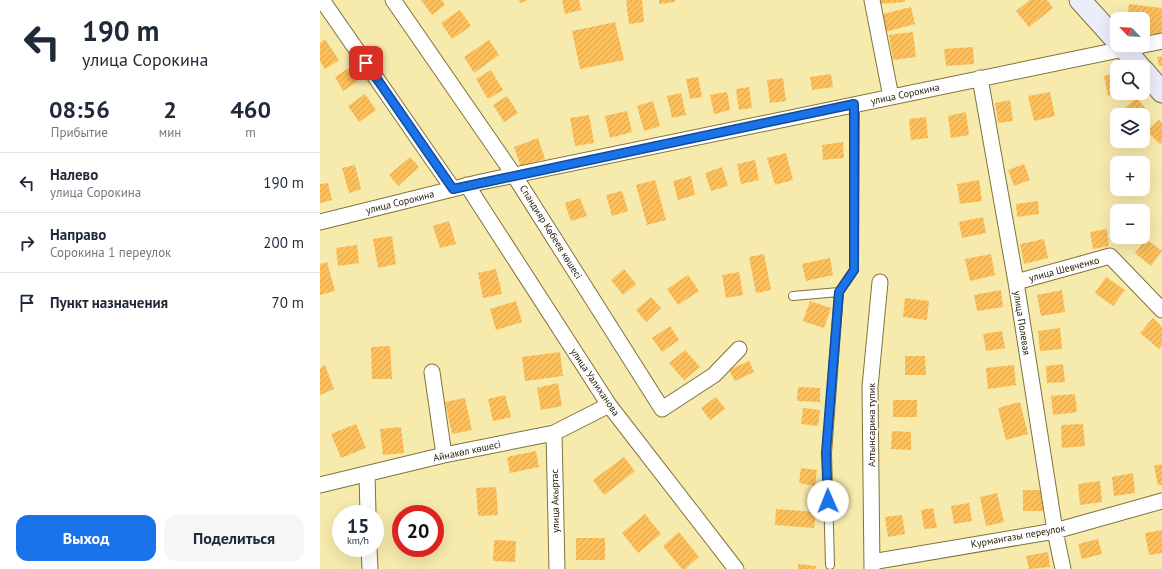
<!DOCTYPE html>
<html lang="ru">
<meta charset="utf-8">
<style>
body{margin:0;font-family:"PT Sans",sans-serif;background:#f6f6f7;color:#1f2937;height:100vh;display:flex;flex-direction:column;font-size:15px;white-space:nowrap}
*{box-sizing:border-box;margin:0}
p{font-size:13px;color:#747a83}
.icon{flex:none;width:22px;height:22px;fill:none;stroke:currentColor;stroke-width:2;stroke-linecap:round;stroke-linejoin:round}
.map{position:relative;flex:1;overflow:hidden}
.details{display:flex;flex-direction:column;background:#fff;width:320px}
.details>*{flex:none}
.guide{background:#fff;color:#1f2937;overflow:hidden}
.needle{width:26px;rotate:295deg}
.fabs{position:absolute;left:790px;top:12px;display:grid;gap:8px}
.fabs a{display:grid;place-items:center;width:40px;height:40px;border-radius:8px;background:#fff;box-shadow:0 4px 16px #0002;font-size:20px}
.speed{position:absolute;left:12px;top:505px;display:flex;gap:8px;font-size:20px;font-weight:700;text-align:center}
.speed>*{display:grid;place-content:center;width:52px;height:52px;border-radius:50%;background:#fff;box-shadow:0 4px 16px #0002;line-height:1}
.speed small{font-size:10px;font-weight:400}
.speed .limit{border:6px solid #d22;background:#fff;color:#111}
.pin{position:absolute;display:grid;place-items:center;width:34px;height:34px;color:#fff;margin:-17px;border-radius:8px;box-shadow:0 2px 6px #0006}
.me{position:absolute;width:44px;margin:-22px;rotate:359deg;stroke-linejoin:round;filter:drop-shadow(0 0 3px #0008)}
.turn{display:flex;align-items:center;gap:14px;height:84px;padding:0 16px;font-size:18px}
.turn .icon{width:52px;height:52px;stroke-width:2.5}
.turn b{display:block;font-size:28px;line-height:34px}
.eta{display:flex;justify-content:space-evenly;align-items:center;height:68px;text-align:center}
.eta b{font-size:24px;font-weight:700;line-height:28px}
.action{display:flex;gap:8px;margin-top:auto;padding:8px 16px}
.action a{flex:1;height:46px;border-radius:12px;background:#1a73e8;color:#fff;font-size:16px;font-weight:700;line-height:46px;text-align:center}
.action a+a{background:#f6f6f7;color:#1f2937}
ul{padding:0;list-style:none}
li{display:flex;align-items:center;gap:12px;height:60px;padding:0 16px;border-top:1px solid #e0e1e3}
li div{flex:1}
li b{display:block;font-size:15px}
li em{font-style:normal}
main{display:flex;flex:1;min-height:0}
.map>svg:first-child{display:block}
.building{fill:url(#building-hatch)}
.lines{fill:none;stroke-linecap:round;stroke-linejoin:round}
.lane-casing{stroke:#80733a;stroke-width:10}
.street-casing{stroke:#80733a;stroke-width:17}
.secondary-casing{stroke:#80733a;stroke-width:23}
.lane{stroke:#fff;stroke-width:8}
.street{stroke:#fff;stroke-width:15}
.secondary{stroke:#ebedfa;stroke-width:21}
.route-casing{stroke:#114b97;stroke-width:10}
.route{stroke:#1a73e8;stroke-width:7}
.labels{text-anchor:middle;dominant-baseline:central;stroke-width:3.5;stroke-linejoin:round;paint-order:stroke}
.street-label{font-size:10px;fill:#201b04;stroke:#fff}
</style>
<main>
<section class="details">
<div class="guide">
<div class="turn"><svg class="icon" aria-label="left" viewBox="0 0 24 24"><path d="M17 20v-9H6M10 6l-5 5 5 5"/></svg><div><b>190 m</b>улица Сорокина</div></div>
</div>
<div class="eta">
<div><b>08:56</b><p>Прибытие</p></div>
<div><b>2</b><p>мин</p></div>
<div><b>460</b><p>m</p></div>
</div>
<ul>
<li><svg class="icon" aria-label="left" viewBox="0 0 24 24"><path d="M17 20v-9H6M10 6l-5 5 5 5"/></svg><div><b>Налево</b><p>улица Сорокина</p></div><em>190 m</em></li>
<li><svg class="icon" aria-label="right" viewBox="0 0 24 24"><path d="M7 20v-9h11M14 6l5 5-5 5"/></svg><div><b>Направо</b><p>Сорокина 1 переулок</p></div><em>200 m</em></li>
<li><svg class="icon" aria-label="arrive" viewBox="0 0 24 24"><path d="M6 21V4h12l-3 4 3 4H6"/></svg><div><b>Пункт назначения</b></div><em>70 m</em></li>
</ul>
<div class="action"><a>Выход</a><a>Поделиться</a></div>
</section>
<div class="map">
<svg width="842" height="569" viewBox="0 0 842 569">
<defs>
<pattern id="building-hatch" width="6" height="6" patternUnits="userSpaceOnUse"><rect width="6" height="6" fill="#fbbf5d"/><path d="M-1 1l2-2M0 6l6-6M5 7l2-2" fill="none" stroke="#d7a44f"/></pattern>
</defs>
<rect width="100%" height="100%" fill="#f7eaad"/>
<!-- building -->
<path class="building" d="M101,0H122L125,5L112,15Z
M199,0H208L200,3Z
M242,0H259L261,10L245,14Z
M306,0H322L324,22L309,24Z
M339,0H355V2L339,4Z
M557,0H585V2L557,4Z
M710,0H727L733,8L709,27L696,11Z
M809,4L842,8V35L823,33V19H807Z
M591,7L595,24L565,32L560,15Z
M140,10L151,26L132,39L121,23Z
M295,22L304,60L260,69L252,31Z
M593,32L596,57L573,60L569,35Z
M5,39L19,60L5,69L0,61V43Z
M169,40L179,55L154,73L144,57Z
M653,47L654,64L626,66L624,49Z
M842,56V65L839,66L837,57Z
M29,68L37,82L23,91L15,77Z
M171,70L183,90L168,99L156,79Z
M797,73V94L788,96L784,76Z
M511,74L513,87L492,90L490,77Z
M378,77L382,97L370,99L366,79Z
M463,78L466,101L450,103L447,80Z
M429,87L432,108L419,110L416,89Z
M407,92L410,110L394,114L390,95Z
M730,92L735,116L714,121L708,96Z
M361,93L366,115L352,118L347,96Z
M45,94L56,110L39,122L28,106Z
M187,96L198,113L184,122L173,105Z
M817,98L826,109L819,115H798L797,114Z
M690,100L693,121L678,123L675,103Z
M333,101L340,126L324,131L317,106Z
M307,111L312,132L290,138L285,116Z
M646,112L649,135L631,138L628,116Z
M269,115L274,143L255,146L250,118Z
M606,117L608,138L591,140L589,119Z
M839,120L842,123V142L840,144L827,131Z
M218,138L225,159L201,167L194,147Z
M523,142L524,158L503,160L502,145Z
M466,153L473,180L455,185L447,158Z
M90,157L99,167L78,186L69,175Z
M435,160L439,180L421,184L417,164Z
M704,164L710,180L694,186L688,170Z
M35,165L41,189L29,193L22,168Z
M402,167L408,186L391,191L385,173Z
M371,176L375,195L358,200L353,181Z
M335,180L346,220L327,225L316,185Z
M659,180L662,201L640,204L637,184Z
M8,183L12,200L0,203V184Z
M302,191L308,211L292,216L286,195Z
M260,198L267,216L251,221L245,203Z
M718,201L719,214L697,217L696,204Z
M663,217L666,233L642,238L639,222Z
M129,221L136,244L120,248L113,226Z
M787,229L789,246L773,249L770,232Z
M72,236L76,264L58,268L53,239Z
M724,239L728,258L704,264L700,244Z
M826,239L842,251L831,266L815,253Z
M37,245L39,263L18,266L16,248Z
M444,254L451,290L436,293L429,257Z
M671,254L675,275L650,281L645,259Z
M510,258L513,275L486,281L482,264Z
M7,262L15,291L0,295V264Z
M176,269L182,294L163,298L158,273Z
M304,269L316,284L303,295L291,280Z
M419,272L423,295L406,298L402,275Z
M368,275L379,291L358,305L347,289Z
M786,277L805,290L793,306L775,293Z
M681,290L683,307L657,311L654,295Z
M742,290L745,312L721,316L717,295Z
M331,297L341,308L326,322L316,310Z
M585,298L609,301L607,320L583,317Z
M196,301L202,322L176,330L170,309Z
M490,301L511,308L504,328L483,321Z
M833,318L842,327V345L839,349L820,333Z
M350,326L359,340L342,352L332,338Z
M740,328L742,349L720,351L718,331Z
M682,331L685,348L666,351L663,334Z
M70,346L72,379H52L51,347Z
M365,350L380,367L364,380L349,363Z
M240,352L243,376L205,381L202,357Z
M585,356H605L606,375H585Z
M429,361L434,372L415,381L409,370Z
M743,364L745,382L727,383L726,366Z
M5,365L14,389L0,395V368Z
M694,365L696,385L668,389L666,368Z
M238,383L242,406L221,410L217,388Z
M478,387L500,388V402L477,401Z
M755,394L757,412L733,415L731,396Z
M185,395L191,417L173,421L168,399Z
M396,397L405,409L390,420L381,408Z
M145,398L152,430L132,434L125,402Z
M573,400H597V417H573Z
M700,402L708,434L686,440L678,408Z
M483,408L500,410L498,426L481,424Z
M36,424L46,448L21,458L11,434Z
M763,424L765,446L742,448L741,425Z
M81,427L84,453L63,455L60,429Z
M572,431L591,432V450L571,449Z
M216,451L219,467L190,473L187,457Z
M304,457L315,471L284,495L273,480Z
M842,464V485H838L834,466Z
M481,468L497,470L495,486L479,483Z
M813,473L815,493L794,496L792,477Z
M780,481L782,502L760,505L758,484Z
M176,487L178,515L158,516L156,488Z
M703,490H723V511H703Z
M677,493L684,522L666,526L660,497Z
M649,503L652,521L634,524L631,506Z
M613,508L617,528L604,529L601,510Z
M456,509L496,512L494,528L455,525Z
M325,514L341,534L318,553L302,533Z
M582,515L585,534L568,537L565,517Z
M81,521V546H79L72,524Z
M842,530V553L829,555L825,533Z
M359,532L379,557L365,569H362L343,546Z
M256,538H285V560H256Z
M778,539L782,554L762,559L758,544Z
M174,540L196,541L195,562L173,561Z
M728,552L730,567L709,569L706,556Z
M478,564L496,566L495,569H478Z"/>
<g class="lines">
<defs>
<path id="lane" d="M473,296L519,292L534,270L535,104
M510,565L507,453L519,292"/>
<path id="street" d="M2,0L133,189
M73,0L194,175L342,409L394,375L419,349
M552,0L571,97
M660,78L696,282L735,531L743,569
M147,185L289,405L416,569
M0,222L161,182L842,41
M696,282L790,256L842,310
M112,372L124,455
M234,433L237,569
M47,474L48,514
M0,485L124,455L234,433L289,405
M49,548L50,569
M552,562L735,531L842,501
M552,569L550,387L560,282"/>
<path id="secondary" d="M760,0L797,41
M801,45L820,67
M823,70L842,92"/>
</defs>
<!-- lane casing -->
<use href="#lane" class="lane-casing"/>
<!-- street casing -->
<use href="#street" class="street-casing"/>
<!-- secondary casing -->
<use href="#secondary" class="secondary-casing"/>
<!-- lane -->
<use href="#lane" class="lane"/>
<!-- street -->
<use href="#street" class="street"/>
<!-- secondary -->
<use href="#secondary" class="secondary"/>
</g>
<g class="lines">
<defs>
<path id="route" d="M46,63L133,189L534,104V270L519,292L506,453L508,501"/>
</defs>
<!-- route casing -->
<use href="#route" class="route-casing"/>
<!-- route -->
<use href="#route" class="route"/>
</g>
<g class="labels">
<!-- street labels -->
<g class="street-label">
<text transform="translate(585 94) rotate(-12)">улица Сорокина</text>
<text transform="translate(80 202) rotate(-14)">улица Сорокина</text>
<text transform="translate(231 232) rotate(58)">Спандияр Көбеев көшесі</text>
<text transform="translate(744 269) rotate(-15)">улица Шевченко</text>
<text transform="translate(702 323) rotate(81)">улица Полевая</text>
<text transform="translate(275 382) rotate(56)">улица Уалиханова</text>
<text transform="translate(551 425) rotate(-90)">Алтынсарина тупик</text>
<text transform="translate(147 451) rotate(-12)">Айнакөл көшесі</text>
<text transform="translate(235 501) rotate(-91)">улица Акыртас</text>
<text transform="translate(698 536) rotate(-10)">Курмангазы переулок</text>
</g>
</g>
</svg>
<div class="fabs">
<a><svg class="needle" viewBox="-14 -14 28 28"><path d="M0-13l5 13h-10z" fill="#e53935"/><path d="M0 13l5-13h-10z" fill="#747a83"/></svg></a>
<a><svg class="icon" aria-label="search" viewBox="0 0 24 24"><circle cx="10" cy="10" r="6"/><path d="M15 15l6 6"/></svg></a>
<a><svg class="icon" aria-label="layers" viewBox="0 0 24 24"><path d="M12 4l9 5-9 5-9-5zM3 14l9 5 9-5"/></svg></a>
<a>+</a>
<a>−</a>
</div>
<div class="speed"><div>15<small>km/h</small></div><div class="limit">20</div></div>
<div class="pin" style="left:46px;top:63px;background:#d93025"><svg class="icon" aria-label="arrive" viewBox="0 0 24 24"><path d="M6 21V4h12l-3 4 3 4H6"/></svg></div>
<svg class="me" style="left:508px;top:501px" viewBox="-20 -20 40 40"><circle r="19" fill="#fff"/><path d="M0-13L10 11 0 6-10 11z" fill="#1a73e8"/></svg>
</div>
</main>
